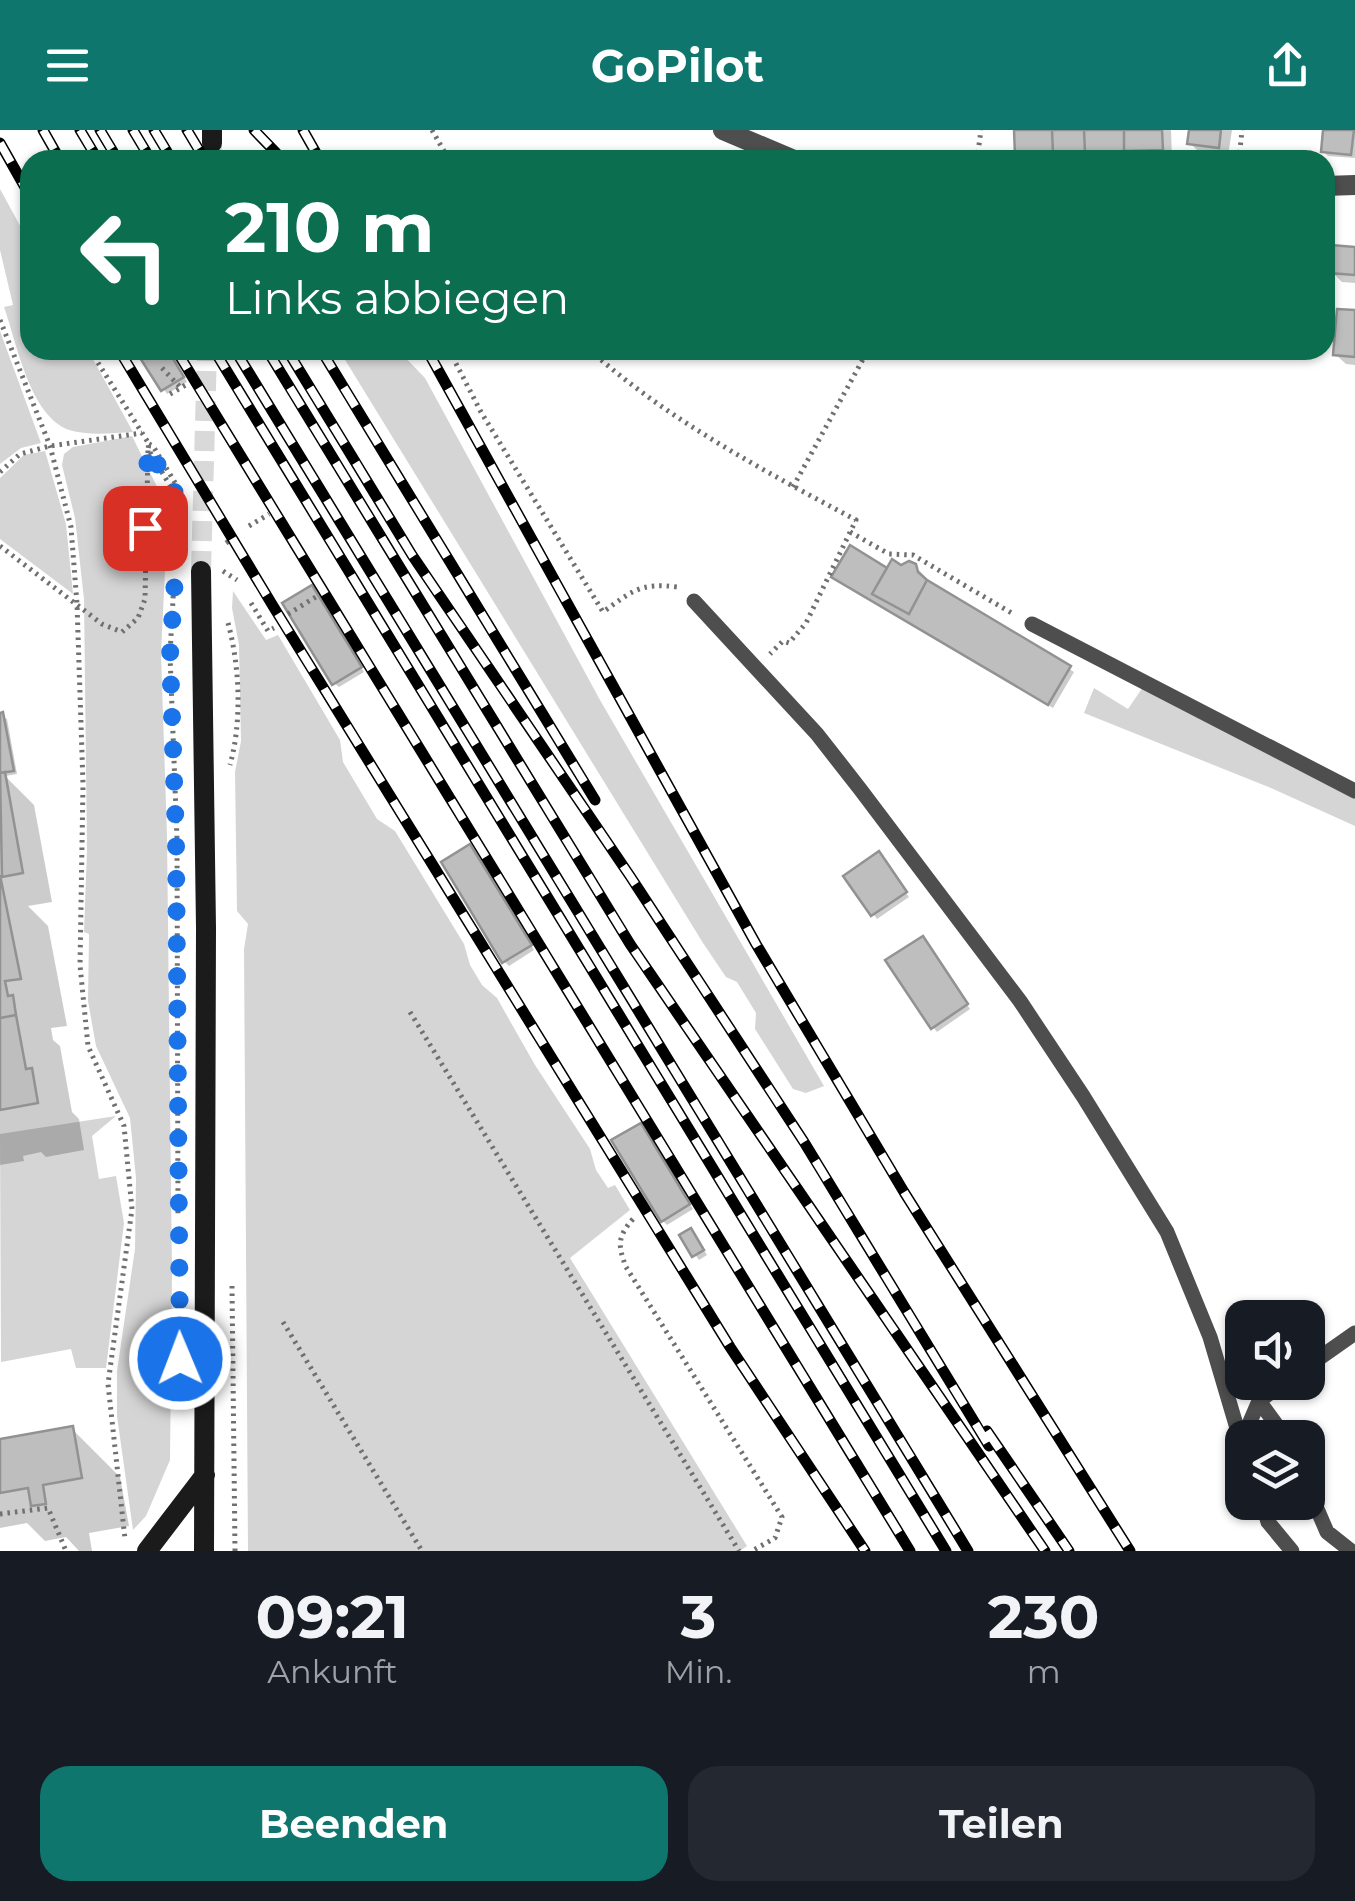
<!DOCTYPE html>
<html lang="de">
<style>
body{margin:0;font-family:Montserrat,sans-serif;background:#242831;color:#f1f3f6;height:100vh;display:flex;flex-direction:column;font-size:38px;white-space:nowrap}
*{box-sizing:border-box;margin:0}
p{font-size:32px;color:#9ea1a6}
.icon{flex:none;width:55px;height:55px;fill:none;stroke:currentColor;stroke-width:2;stroke-linecap:round;stroke-linejoin:round}
.map{position:relative;height:1421px;overflow:hidden}
.sheet{display:flex;flex-direction:column;background:#171b24;flex:1}
.sheet>*{flex:none}
.top-card{position:absolute;left:20px;top:20px;width:1315px;height:210px;border-radius:30px;box-shadow:0 2px 8px #0004;background:#0b6e4f;color:#fff;overflow:hidden}
.buttons{position:absolute;left:1225px;top:1170px;display:grid;gap:20px}
.buttons a{display:grid;place-items:center;width:100px;height:100px;border-radius:20px;background:#171b24;box-shadow:0 2px 8px #0004;font-size:50px}
.pin{position:absolute;display:grid;place-items:center;width:85px;height:85px;color:#fff;margin:-42px;border-radius:20px;box-shadow:0 5px 15px #0006}
.me{position:absolute;width:110px;margin:-55px;rotate:359deg;stroke-linejoin:round;filter:drop-shadow(0 0 8px #0008)}
.turn{display:flex;align-items:center;gap:35px;height:210px;padding:0 40px;font-size:45px}
.turn .icon{width:130px;height:130px;stroke-width:2.5}
.turn b{display:block;font-size:70px;line-height:85px}
.eta{display:flex;justify-content:space-evenly;align-items:center;height:170px;text-align:center}
.eta b{font-size:60px;font-weight:700;line-height:70px}
.button{display:flex;gap:20px;margin-top:auto;padding:20px 40px}
.button a{flex:1;height:115px;border-radius:30px;background:#0f766e;color:#fff;font-size:40px;font-weight:700;line-height:115px;text-align:center}
.button a+a{background:#242831;color:#f1f3f6}
header{display:flex;justify-content:space-between;align-items:center;height:130px;padding:0 40px;background:#0f766e;color:#fff;font-size:45px;font-weight:700}
.map>svg:first-child{display:block}
.green{fill:#d5d5d5}
.shadow{fill:#0003}
.building{fill:#bebebe;stroke:#929292;stroke-width:2.5}
.lines{fill:none;stroke-linecap:round;stroke-linejoin:round}
.secondary-tunnel{stroke:#d9d9d9;stroke-width:20;stroke-dasharray:20 10;stroke-linecap:butt}
.path{stroke:#707070;stroke-width:5;stroke-dasharray:2.5 5;stroke-linecap:butt}
.lane{stroke:#4e4e4e;stroke-width:15}
.street{stroke:#4e4e4e;stroke-width:20}
.secondary{stroke:#1b1b1b;stroke-width:20}
.rail-casing{stroke:#000;stroke-width:11}
.rail{stroke:#fff;stroke-width:8;stroke-dasharray:22;stroke-linecap:butt}
.route{stroke:#1a73e8;stroke-width:18;stroke-dasharray:0 32.4}
</style>
<header><svg class="icon" aria-label="menu" viewBox="0 0 24 24"><path d="M4 6h16M4 12h16M4 18h16"/></svg>GoPilot<svg class="icon" aria-label="share" viewBox="0 0 24 24"><path d="M12 15V3M7 8l5-5 5 5M5 13v7h14v-7"/></svg></header>
<div class="map">
<svg width="1355" height="1421" viewBox="0 0 1355 1421">
<rect width="100%" height="100%" fill="#fff"/>
<!-- green -->
<path class="green" d="M0,59L30,114V220H88L133,302C112,303 89,306 69,300C30,286 17,214 4,177L13,175L0,120Z
M0,201L41,313L21,318L0,334Z
M339,220H398L425,248L600,570L824,956L806,963L793,959L755,899L756,883L737,852L726,847L703,813Z
M132,306L168,379L161,524L167,706L172,1141L170,1330L146,1386L133,1400L117,1286V1241L135,1119L136,1048L130,988L96,916L88,871L89,804L84,802L87,720L84,469L75,388L62,335L64,324L73,317Z
M45,321L66,394L73,464L0,409V348L24,325Z
M233,461L266,510L278,505L340,610L343,632L377,689L395,701L464,814L470,835L482,855L497,868L535,935L590,1019L596,1040L608,1058L615,1055L630,1080L570,1128L747,1416L740,1421H248L244,819L248,794L237,781L235,642L241,611L239,515L232,478Z
M1143,557L1355,668V696L1271,658L1084,583L1094,558L1128,579Z
M116,986L92,1006L99,1049L116,1046L124,1093L106,1238H76L71,1219L1,1232L0,1004Z"/>
<!-- shadow -->
<path class="shadow" d="M1016,0H1171L1172,29L1023,30L1017,25Z
M1191,0H1232L1228,26L1200,23L1190,13Z
M1326,0H1355V28L1328,26L1323,21Z
M1355,120V153L1342,152L1332,142Z
M1355,183V235L1346,234L1335,224Z
M138,220H168L187,252L167,264Z
M915,436L931,453L1074,542L1053,578L838,451Z
M316,462L364,542L339,557L334,553Z
M0,585L7,589L17,644L5,646L34,675L52,772L28,776L48,796L67,896L51,898L53,910L60,916L72,982L79,989L84,1020L46,1027L41,1022L23,1026L24,1031L0,1035Z
M474,721L534,820L509,836L504,831Z
M883,729L909,767L877,789L847,747Z
M926,813L970,879L937,902L933,897Z
M645,1000L693,1079L667,1095L663,1091Z
M694,1105L707,1125L699,1130L682,1106Z
M72,1299L120,1347L129,1396L89,1403L92,1421H79L66,1407L45,1411L27,1393L0,1398V1312Z"/>
<!-- building -->
<path class="building" d="M1014,0H1052L1053,24L1015,26Z
M1052,0H1084L1085,23L1053,24Z
M1084,0H1124V21L1085,23Z
M1124,0H1162L1163,20L1124,21Z
M1189,0H1221L1219,18L1187,14Z
M1323,0H1354L1351,25L1321,22Z
M1331,115L1355,117V145L1329,143Z
M1337,179L1355,180V227L1333,225Z
M135,220H168L184,247L161,261Z
M850,415L887,438L872,464L909,484L927,450L1071,536L1048,575L831,447Z
M892,429L901,435L909,431L916,434L918,442L927,450L909,484L872,464Z
M312,455L362,537L332,555L282,473Z
M3,582L14,641L0,643V583Z
M5,642L23,743L2,747L0,643Z
M470,714L532,815L502,833L441,732Z
M879,721L907,762L871,786L843,746Z
M0,745L21,849L5,851L8,866L13,865L16,885L0,888Z
M923,806L968,874L931,899L885,830Z
M16,885L26,939L32,938L38,973L0,980V888Z
M641,993L690,1074L661,1092L611,1010Z
M691,1098L704,1120L692,1127L679,1105Z
M73,1296L82,1348L43,1355L46,1374L31,1376L28,1358L0,1363V1309Z"/>
<g class="lines">
<!-- secondary-tunnel -->
<path class="secondary-tunnel" d="M211,30L212,13
M201,441L207,220"/>
<!-- path -->
<path class="path" d="M432,0L449,30
M977,30L981,0
M1239,30L1242,0
M0,190L50,316L71,397L77,474L83,654L80,835L88,916L124,996L132,1079L108,1254L125,1409
M90,220L149,314L148,319L178,369
M449,220L481,282L603,482C631,462 640,452 677,457
M590,220C666,289 766,342 856,390L806,493L789,513L783,511L770,524
M162,238L181,258
M170,264L189,253
M149,314L153,316L180,361L175,435
M0,342L20,324L50,316L142,303
M793,357L868,220
M249,396L269,384
M850,402L889,424L913,425L1015,485
M226,413L229,411
M0,416L102,494L122,502L138,488L145,469L148,319
M223,441L237,450
M174,451L170,525L177,709L178,1085
M251,473L268,501L274,498
M288,484L319,465
M228,493C240,537 242,592 230,635
M410,882L739,1421
M633,1089C617,1107 618,1116 626,1137L782,1387L775,1408L752,1421
M232,1156L235,1421
M283,1192L422,1421
M0,1384L48,1378L66,1421"/>
<!-- lane -->
<path class="lane" d="M694,471L817,604L860,659L1020,871L1083,966L1167,1102L1210,1207L1242,1315
M1032,494L1355,661
M1308,1236L1355,1203
M1259,1271L1286,1308
M1243,1308L1259,1271L1285,1252
M1308,1358L1327,1402L1351,1421
M1262,1372L1268,1392L1292,1421"/>
<!-- street -->
<path class="street" d="M723,0L794,30
M1325,56L1355,55"/>
<!-- secondary -->
<path class="secondary" d="M212,13V0
M201,441L206,798L204,1421
M147,1421L205,1345"/>
<defs>
<path id="rail" d="M43,0L60,30
M80,0L98,30
M100,0L118,30
M133,0L151,30
M154,0L172,30
M187,0L205,30
M254,0L283,30
M303,0L320,30
M0,13L30,66
M119,220L273,476L730,1217L865,1421
M176,220L910,1421
M214,220L946,1421
M235,220L968,1421
M267,220L630,814L1045,1421
M287,220L412,425L630,746L804,1012L989,1316
M321,220L595,670
M427,220L756,814L904,1062L1130,1421
M987,1301L1069,1421"/>
</defs>
<!-- rail casing -->
<use href="#rail" class="rail-casing"/>
<!-- rail -->
<use href="#rail" class="rail"/>
</g>
<g class="lines">
<!-- route -->
<path class="route" d="M145,398L148,319L180,371L170,525L176,708L180,1229"/>
</g>
</svg>
<div class="buttons">
<a><svg class="icon" aria-label="sound" viewBox="0 0 24 24"><path d="M4 9h4l5-4v14l-5-4H4zM17 9q2 3 0 6"/></svg></a>
<a><svg class="icon" aria-label="layers" viewBox="0 0 24 24"><path d="M12 4l9 5-9 5-9-5zM3 14l9 5 9-5"/></svg></a>
</div>
<div class="pin" style="left:145px;top:398px;background:#d93025"><svg class="icon" aria-label="arrive" viewBox="0 0 24 24"><path d="M6 21V4h12l-3 4 3 4H6"/></svg></div>
<svg class="me" style="left:180px;top:1229px" viewBox="-20 -20 40 40"><circle r="17" fill="#1a73e8" stroke="#fff" stroke-width="3"/><path d="M0-11L8 9 0 5-8 9z" fill="#fff"/></svg>
<div class="top-card">
<div class="turn"><svg class="icon" aria-label="left" viewBox="0 0 24 24"><path d="M17 20v-9H6M10 6l-5 5 5 5"/></svg><div><b>210 m</b>Links abbiegen</div></div>
</div>
</div>
<section class="sheet">
<div class="eta">
<div><b>09:21</b><p>Ankunft</p></div>
<div><b>3</b><p>Min.</p></div>
<div><b>230</b><p>m</p></div>
</div>
<div class="button"><a>Beenden</a><a>Teilen</a></div>
</section>
